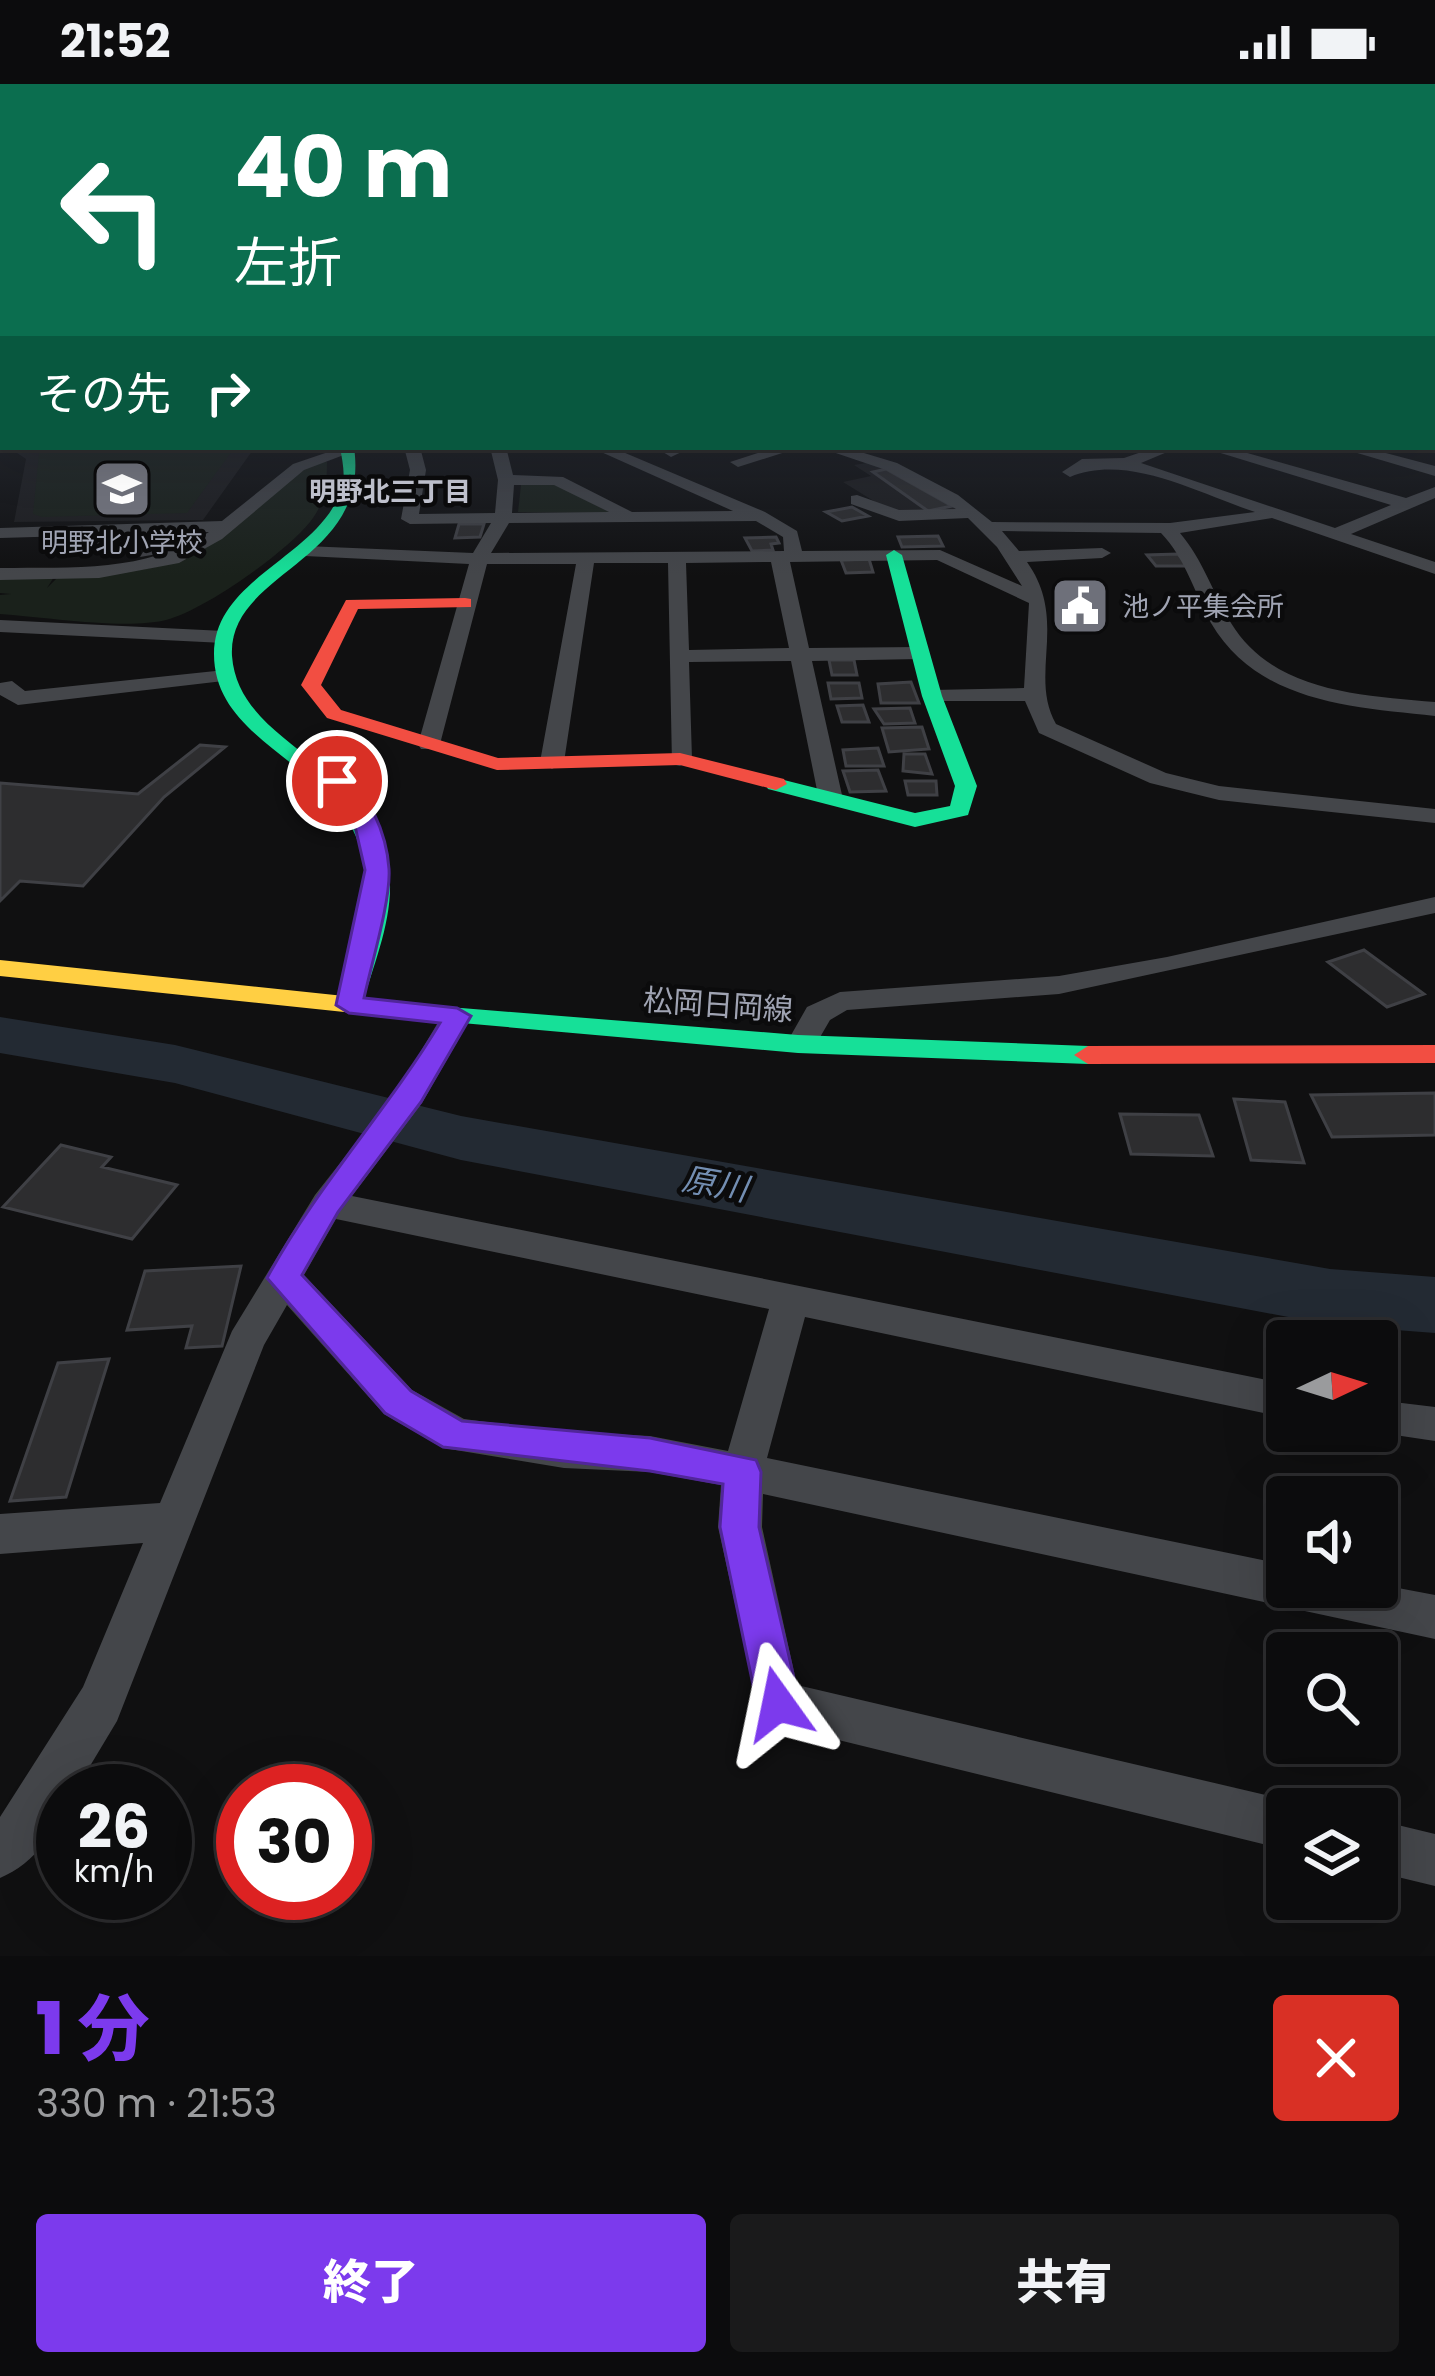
<!DOCTYPE html>
<html lang="ja">
<meta charset="utf-8">
<style>
body{margin:0;font-family:Poppins,"Noto Sans JP",sans-serif;background:#1a1a1b;color:#f1f3f6;height:100vh;display:flex;flex-direction:column;font-size:45px;white-space:nowrap}
*{box-sizing:border-box;margin:0}
p{font-size:39px;color:#9a9b9d}
.icon{flex:none;width:66px;height:66px;fill:none;stroke:currentColor;stroke-width:2;stroke-linecap:round;stroke-linejoin:round}
.map{position:relative;height:1872px;overflow:hidden}
.drawer{display:flex;flex-direction:column;background:#0c0c0d;flex:1}
.drawer>*{flex:none}
.banner{position:absolute;left:0px;top:0px;width:1437px;height:366px;box-shadow:0 12px 48px #0002,0 0 0 3px #2c2c2e;background:#0b6e4f;color:#fff;overflow:hidden}
.needle{width:78px;rotate:86deg}
.fabs{position:absolute;left:1266px;top:1236px;display:grid;gap:24px}
.fabs a{display:grid;place-items:center;width:132px;height:132px;border-radius:12px;background:#0c0c0d;box-shadow:0 12px 48px #0002,0 0 0 3px #2c2c2e;font-size:60px}
.speed{position:absolute;left:36px;top:1680px;display:flex;gap:24px;font-size:60px;font-weight:700;text-align:center}
.speed>*{display:grid;place-content:center;width:156px;height:156px;border-radius:50%;background:#0c0c0d;box-shadow:0 12px 48px #0002,0 0 0 3px #2c2c2e;line-height:1}
.speed small{font-size:30px;font-weight:400}
.speed .limit{border:18px solid #d22;background:#fff;color:#111}
.pin{position:absolute;display:grid;place-items:center;width:102px;height:102px;color:#fff;margin:-51px;border:6px solid #fff;border-radius:50%;box-shadow:0 3px 12px #0007}
.me{position:absolute;width:132px;margin:-66px;rotate:348deg;stroke-linejoin:round;filter:drop-shadow(0 0 9px #0008)}
.turn{display:flex;align-items:center;gap:42px;height:252px;padding:0 36px;font-size:54px}
.turn .icon{width:156px;height:156px;stroke-width:2.5}
.turn b{display:block;font-size:84px;line-height:102px}
.then{display:flex;align-items:center;height:114px;padding:0 36px;background:#0003;gap:24px;font-size:45px}
.round{display:grid;place-items:center;flex:none;width:126px;height:126px;border-radius:12px;background:#1a1a1b}
.summary{display:flex;align-items:center;justify-content:space-between;height:204px;padding:0 36px}
h1{font-size:72px;font-weight:800;line-height:90px;color:#7c3aed}
.button{display:flex;gap:24px;margin-top:auto;padding:24px 36px}
.button a{flex:1;height:138px;border-radius:12px;background:#7c3aed;color:#fff;font-size:48px;font-weight:800;line-height:138px;text-align:center}
.button a+a{background:#1a1a1b;color:#f1f3f6}
.status{display:flex;justify-content:space-between;align-items:center;height:84px;padding:0 60px;background:#0c0c0d;direction:ltr}
.status svg{height:33px;fill:currentColor}
.map>svg:first-child{display:block}
.built{fill:#1d1d1f}
.green{fill:#1a211b}
.lines{fill:none;stroke-linecap:round;stroke-linejoin:round}
.river{fill:#232a33;fill-rule:evenodd}
.building{fill:#2d2d2f;stroke:#3f4045;stroke-width:3}
.street{fill:#44464a;fill-rule:evenodd}
.fast{fill:#16e098;fill-rule:evenodd}
.slow{fill:#ffcf43;fill-rule:evenodd}
.jam{fill:#f24e42;fill-rule:evenodd}
.route{fill:#7c3aed;stroke:#51269a;stroke-width:3}
.labels{text-anchor:middle;dominant-baseline:central;stroke-width:9;stroke-linejoin:round;paint-order:stroke}
.far-neighbourhood-label{font-size:27px;font-weight:bold;fill:#c1c3cf;stroke:#0b0b0c}
.far-poi-label{font-size:27px;fill:#a0a4b3;stroke:#0b0b0c}
.street-label{font-size:30px;fill:#a0a4b3;stroke:#0b0b0c}
.water-label{font-size:33px;font-style:italic;fill:#738eb2;stroke:#0b0b0c}
</style>
<div class="status"><b>21:52</b><svg viewBox="0 0 49 12"><path d="M0 12V9h3v3zM5 12V6h3v6zM10 12V3h3v9zM15 12V0h3v12zM26 1h20v11H26zM47 4h2v5h-2z"/></svg></div>
<div class="map">
<svg width="1435" height="1872" viewBox="0 0 1435 1872">
<rect width="100%" height="100%" fill="#101011"/>
<!-- built -->
<path class="built" d="M8,363H255L203,436L14,438L26,375Z
M873,378L963,426L893,429L843,398L871,392L854,381Z"/>
<!-- green -->
<path class="green" d="M33,363H235L187,429L42,433L33,430L39,369Z
M327,378C327,401 325,419 310,438C285,469 205,526 166,536C126,546 44,533 0,530V511L11,510L0,509V494L54,493L47,504L59,492C107,489 155,490 198,468C239,447 282,379 327,378Z
M554,400L611,429L518,428L521,401Z"/>
<g class="lines">
<!-- river -->
<path class="river" d="M0,933L175,961L461,1032L1330,1185L1435,1193V1249L1330,1241L461,1076L175,999L0,969Z"/>
</g>
<!-- building -->
<path class="building" d="M886,385L952,422L928,427L873,388Z
M852,423L868,432L842,437L826,428Z
M459,440H484L480,453L455,454Z
M938,452L943,462L902,463L898,453Z
M102,453L93,465L63,466L72,454Z
M184,453L178,465L143,471L149,461H158L161,454Z
M776,453L779,459L771,460L773,466L752,467L745,454Z
M1178,470L1188,482H1156L1147,471Z
M869,475L873,488L846,489L841,476Z
M1095,514L1104,529L1066,530L1057,515Z
M829,576H854L857,591H832Z
M911,598L919,619H881L878,600Z
M828,599H859L862,614L831,615Z
M863,621L869,638H842L837,622Z
M910,624L915,639L884,640L874,625Z
M922,643L929,665L889,668L882,644Z
M200,661L225,663L164,713L83,802L20,797L0,817V699L138,710Z
M878,664L884,682H846L843,666Z
M904,670H925L932,690L903,687Z
M878,686L886,707L850,708L843,687Z
M905,697H936L937,711H908Z
M1364,866L1424,910L1387,923L1328,878Z
M1435,1009V1051L1332,1053L1311,1011Z
M1234,1015L1285,1018L1304,1079L1251,1076Z
M1120,1030L1199,1031L1213,1072L1131,1070Z
M61,1061L111,1073L102,1083L177,1101L132,1155L3,1123Z
M241,1182L222,1262L186,1264L192,1242L127,1246L145,1187Z
M109,1275L66,1413L10,1417L58,1279Z"/>
<g class="lines">
<!-- street -->
<path class="street" d="M1434,230H1435V238H1434Z
M3,260V269L0,270V261Z
M1434,273H1435V281H1434Z
M1434,305H1435V313H1434Z
M1434,334H1435V343H1434Z
M343,363L357,366L304,386L222,455L179,479L99,494L0,496V484C74,483 144,489 209,448L0,454V444L222,437L293,380Z
M404,363H420L426,386L419,430L495,429L498,396L490,363H506L513,391L563,393L632,428L733,427L590,363H611L765,428L797,447L802,467L940,466L1022,502L997,463L968,434L899,437L851,420V412L857,411L899,426L956,425L886,386L818,363H844L897,379L958,411L992,438L1170,439L1255,428C1197,409 1128,369 1070,393L1062,388L1082,375L1124,374L1156,363H1179L1141,379L1335,444L1391,421L1201,363H1226L1406,414L1435,403V414L1351,450L1435,478V490L1272,434L1180,449C1203,476 1213,509 1231,539C1274,609 1362,611 1435,618V632C1352,623 1258,619 1211,539C1194,508 1186,475 1161,449L1002,447L1019,467L1102,464L1111,469L1102,474L1027,478C1069,537 1028,590 1056,640L1166,689L1219,702L1435,725V739L1219,716L1150,699L1039,649L1025,617H924V607L932,606L1024,604L1029,519L937,476L790,478L809,564L919,563L929,569L919,575L812,577L842,711L839,716H821L818,711L791,577L689,578L692,675L680,682L672,680L668,479H594L564,678L552,685L540,678L576,480H487L440,660L437,665H421L418,660L469,480L305,472L296,467L305,462L473,469L491,439L410,440L401,435L410,386ZM514,401H554L609,428L512,429ZM756,437L783,453L784,467L491,469L509,439ZM771,478L789,564L689,566L686,479Z
M670,363H692L671,373L663,368Z
M776,363H801L738,383L730,378Z
M1337,363H1363L1435,382V392Z
M0,536L224,547L234,553L224,559L0,548Z
M225,586L232,588V596L18,621L0,611V599L12,597L25,607Z
M1435,813V829L1059,910L847,926L830,936L812,967H790L786,960L807,923L840,908L1059,892L1167,873Z
M457,923L472,932L422,1019L352,1112L1287,1300V1334L805,1233L767,1374L1287,1481V1503L1377,1500L1435,1511V1555L763,1410L762,1443L797,1601L1287,1716L1306,1725H1287V1766L761,1637L718,1443L721,1401L650,1388L564,1384L443,1364L384,1330L287,1221L264,1261L117,1637L75,1707H63C63,1744 34,1780 0,1794V1733L83,1603L143,1459L0,1470V1430L160,1419L232,1247L315,1111L399,1004L446,925ZM336,1135L769,1225L728,1367L650,1352L564,1348L464,1335L412,1306L304,1191Z
M1377,1316L1435,1323V1357L1368,1347H1377Z
M1377,1736L1435,1750V1802L1377,1788Z"/>
<!-- fast -->
<path class="fast" d="M340,363H354C371,479 227,487 232,572C239,664 374,677 389,787C395,831 374,879 362,921L349,929L336,921C348,879 370,832 365,787C354,680 214,667 214,570C214,491 326,472 343,399C345,388 342,375 340,363Z
M894,466L902,471L942,612L977,702L968,731L915,743L768,705L765,700L776,694L915,729L950,722L955,702L922,612L886,471Z
M449,923L798,951L1088,962L1102,971L1088,980L798,969L439,937L436,931Z"/>
<!-- slow -->
<path class="slow" d="M0,876L449,923L462,931L449,939L0,892Z"/>
<!-- jam -->
<path class="jam" d="M465,514L471,515V523L358,525L321,601L341,626L498,674L680,669L784,695L787,700L776,706L680,681L497,686L327,634L301,601L346,516Z
M1435,961V979L1088,980L1074,971L1088,962Z"/>
</g>
<!-- sky -->
<linearGradient id="sky" x2="0" y2="1"><stop stop-color="#090909"/><stop offset="0.47" stop-color="#313743"/><stop offset="1" stop-color="#313743" stop-opacity="0"/></linearGradient>
<rect width="1435" height="492" fill="url(#sky)"/>
<!-- route -->
<path class="route" d="M337,690C369,702 387,753 389,785C391,816 371,881 364,914L457,924L471,932L421,1018L338,1128L302,1191L411,1307L462,1337L650,1354L756,1376L761,1388L759,1443L800,1620L794,1636L778,1642L763,1636L757,1620L720,1443L723,1400L650,1387L443,1363L385,1329L267,1194C316,1103 387,1027 440,939L349,929L336,921L365,786L352,729L326,697Z"/>
<!-- icons -->
<defs>
<symbol id="school-square" viewBox="-11 -11 22 22"><rect x="-9" y="-9" width="18" height="18" rx="4" fill="#6e707a" stroke="#0b0b0c"/><path d="M0-5L7-2L0 1L-7-2ZM-4 1L0 2.5L4 1V4Q0 6-4 4Z" fill="#fff"/></symbol>
<symbol id="civic-square" viewBox="-11 -11 22 22"><rect x="-9" y="-9" width="18" height="18" rx="4" fill="#6e707a" stroke="#0b0b0c"/><path d="M-.6-6.5H3V-4.5H.6V-3L4-1V1h2V6H-6V1h2V-1L-.6-3ZM-1.2 2.5V6h2.4V2.5Z" fill="#fff"/></symbol>
</defs>
<g fill-rule="evenodd">
<use href="#school-square" x="89" y="372" width="66" height="66"/>
<use href="#civic-square" x="1047" y="489" width="66" height="66"/>
</g>
<g class="labels">
<!-- far-neighbourhood labels -->
<g class="far-neighbourhood-label">
<text x="390" y="407">明野北三丁目</text>
</g>
<!-- far-poi labels -->
<g class="far-poi-label">
<text x="122" y="458">明野北小学校</text>
<text x="1122" y="522" text-anchor="start">池ノ平集会所</text>
</g>
<!-- street labels -->
<g class="street-label">
<text transform="translate(718 921) rotate(4)">松岡日岡線</text>
</g>
<!-- water labels -->
<g class="water-label">
<text transform="translate(715 1100) rotate(10)">原川</text>
</g>
</g>
</svg>
<div class="fabs">
<a><svg class="needle" viewBox="-14 -14 28 28"><path d="M0-13l5 13h-10z" fill="#e53935"/><path d="M0 13l5-13h-10z" fill="#9a9b9d"/></svg></a>
<a><svg class="icon" aria-label="sound" viewBox="0 0 24 24"><path d="M4 9h4l5-4v14l-5-4H4zM17 9q2 3 0 6"/></svg></a>
<a><svg class="icon" aria-label="search" viewBox="0 0 24 24"><circle cx="10" cy="10" r="6"/><path d="M15 15l6 6"/></svg></a>
<a><svg class="icon" aria-label="layers" viewBox="0 0 24 24"><path d="M12 4l9 5-9 5-9-5zM3 14l9 5 9-5"/></svg></a>
</div>
<div class="speed"><div>26<small>km/h</small></div><div class="limit">30</div></div>
<div class="pin" style="left:337px;top:697px;background:#d93025"><svg class="icon" aria-label="arrive" viewBox="0 0 24 24"><path d="M6 21V4h12l-3 4 3 4H6"/></svg></div>
<svg class="me" style="left:778px;top:1620px" viewBox="-20 -20 40 40"><path d="M0-17L14 15 0 8-14 15z" fill="#7c3aed" stroke="#fff" stroke-width="4"/></svg>
<div class="banner">
<div class="turn"><svg class="icon" aria-label="left" viewBox="0 0 24 24"><path d="M17 20v-9H6M10 6l-5 5 5 5"/></svg><div><b>40 m</b>左折</div></div>
<div class="then">その先<svg class="icon" aria-label="right" viewBox="0 0 24 24"><path d="M7 20v-9h11M14 6l5 5-5 5"/></svg></div>
</div>
</div>
<section class="drawer">
<div class="summary"><div><h1>1 分</h1><p>330 m · 21:53</p></div><a class="round" style="background:#d93025;color:#fff"><svg class="icon" aria-label="close" viewBox="0 0 24 24"><path d="M6 6l12 12M18 6L6 18"/></svg></a></div>
<div class="button"><a>終了</a><a>共有</a></div>
</section>
